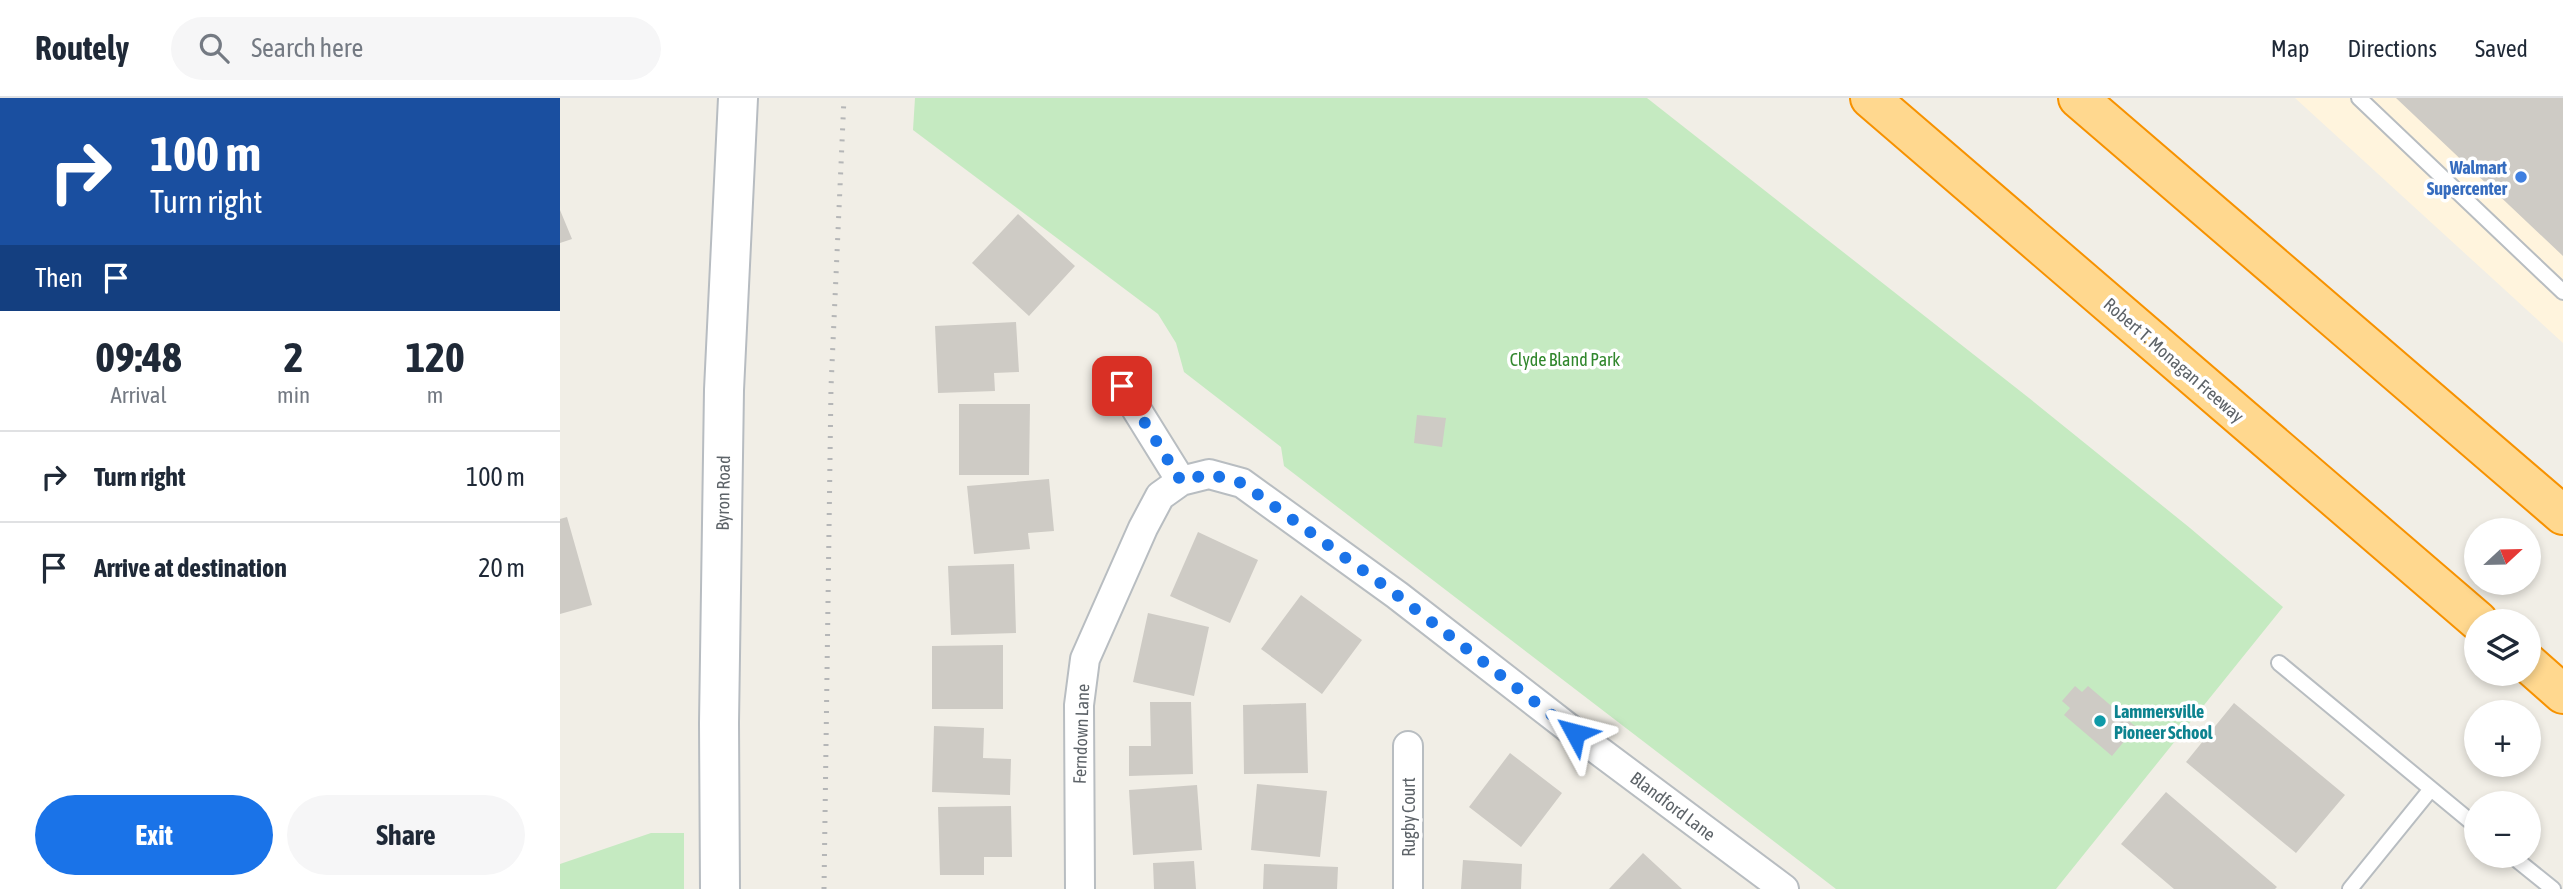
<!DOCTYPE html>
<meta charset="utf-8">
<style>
body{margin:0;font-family:"Asap Condensed",sans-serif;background:#f6f6f7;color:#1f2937;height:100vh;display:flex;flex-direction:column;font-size:26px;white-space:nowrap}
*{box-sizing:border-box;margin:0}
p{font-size:23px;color:#747a83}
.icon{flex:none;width:38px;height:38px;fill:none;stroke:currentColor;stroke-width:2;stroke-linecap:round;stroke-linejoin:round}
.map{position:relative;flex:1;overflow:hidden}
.side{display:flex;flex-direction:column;background:#fff;width:560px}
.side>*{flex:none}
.banner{background:#1a4fa0;color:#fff;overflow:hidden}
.needle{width:46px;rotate:68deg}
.controls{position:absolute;left:1904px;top:420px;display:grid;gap:14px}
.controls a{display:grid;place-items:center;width:77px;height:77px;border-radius:50%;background:#fff;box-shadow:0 4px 10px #0003;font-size:35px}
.pin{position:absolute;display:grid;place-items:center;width:60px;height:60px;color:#fff;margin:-30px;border-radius:14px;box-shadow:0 4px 10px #0006}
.me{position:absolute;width:77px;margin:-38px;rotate:308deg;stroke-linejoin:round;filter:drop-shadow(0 0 5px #0008)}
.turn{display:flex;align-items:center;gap:24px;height:147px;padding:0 35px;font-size:32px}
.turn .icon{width:91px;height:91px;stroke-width:2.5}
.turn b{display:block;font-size:49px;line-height:60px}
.then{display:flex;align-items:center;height:66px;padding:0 35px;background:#0003;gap:14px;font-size:26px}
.eta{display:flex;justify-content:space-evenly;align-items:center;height:119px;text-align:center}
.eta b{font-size:42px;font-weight:700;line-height:49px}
.cta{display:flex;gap:14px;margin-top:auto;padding:14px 35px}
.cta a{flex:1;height:80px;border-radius:42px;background:#1a73e8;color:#fff;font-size:28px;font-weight:700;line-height:80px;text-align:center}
.cta a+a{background:#f6f6f7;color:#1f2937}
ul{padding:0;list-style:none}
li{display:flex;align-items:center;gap:21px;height:91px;padding:0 35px;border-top:2px solid #e0e1e3}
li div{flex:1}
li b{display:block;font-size:26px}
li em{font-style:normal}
header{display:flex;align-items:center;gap:42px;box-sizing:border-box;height:98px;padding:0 35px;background:#fff;border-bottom:2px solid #e0e1e3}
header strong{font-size:33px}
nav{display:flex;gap:38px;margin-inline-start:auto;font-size:24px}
.search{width:490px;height:63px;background:#f6f6f7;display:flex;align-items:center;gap:18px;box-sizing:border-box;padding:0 24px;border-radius:38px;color:#747a83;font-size:26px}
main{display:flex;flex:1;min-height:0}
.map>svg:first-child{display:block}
.commercial{fill:#fff4dd}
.green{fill:#c5eac1}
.building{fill:#cecbc5}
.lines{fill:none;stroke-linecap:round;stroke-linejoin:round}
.service-casing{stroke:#b8bdc1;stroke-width:18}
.minor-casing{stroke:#b8bdc1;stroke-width:32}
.secondary-casing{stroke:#b7bcc1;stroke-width:42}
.motorway-casing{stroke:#f79200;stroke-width:42}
.service{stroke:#fff;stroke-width:14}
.minor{stroke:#fff;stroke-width:28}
.secondary{stroke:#fff;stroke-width:38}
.motorway{stroke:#ffd88f;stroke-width:38}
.rail{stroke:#b5b6b7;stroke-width:5;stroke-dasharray:2 9;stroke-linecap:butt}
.route{stroke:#1a73e8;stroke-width:12;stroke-dasharray:0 21.6}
.shop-dot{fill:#3f7fe0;stroke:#fff;stroke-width:2.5}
.culture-dot{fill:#0f9aa8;stroke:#fff;stroke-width:2.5}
.labels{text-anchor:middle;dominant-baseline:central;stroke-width:7;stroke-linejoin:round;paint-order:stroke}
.shop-label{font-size:18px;font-weight:bold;fill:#366cbe;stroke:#fff;text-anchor:end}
.park-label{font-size:18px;fill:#31872d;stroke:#fff}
.street-label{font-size:18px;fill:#5d6368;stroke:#fff}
.culture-label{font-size:18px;font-weight:bold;fill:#0d838f;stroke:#fff;text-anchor:start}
</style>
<header>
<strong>Routely</strong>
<div class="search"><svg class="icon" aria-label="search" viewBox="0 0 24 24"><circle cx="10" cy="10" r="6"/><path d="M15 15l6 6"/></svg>Search here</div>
<nav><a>Map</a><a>Directions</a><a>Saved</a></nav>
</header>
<main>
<section class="side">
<div class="banner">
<div class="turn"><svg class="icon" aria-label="right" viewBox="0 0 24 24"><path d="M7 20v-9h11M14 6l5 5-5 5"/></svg><div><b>100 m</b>Turn right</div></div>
<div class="then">Then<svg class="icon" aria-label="arrive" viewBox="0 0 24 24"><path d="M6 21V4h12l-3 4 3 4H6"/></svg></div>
</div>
<div class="eta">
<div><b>09:48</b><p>Arrival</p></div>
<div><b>2</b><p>min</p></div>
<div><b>120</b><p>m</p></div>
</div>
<ul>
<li><svg class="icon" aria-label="right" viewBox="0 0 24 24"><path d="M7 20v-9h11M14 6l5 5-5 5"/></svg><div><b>Turn right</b></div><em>100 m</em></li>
<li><svg class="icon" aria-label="arrive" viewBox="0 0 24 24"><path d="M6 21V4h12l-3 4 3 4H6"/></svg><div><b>Arrive at destination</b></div><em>20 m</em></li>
</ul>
<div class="cta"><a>Exit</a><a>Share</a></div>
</section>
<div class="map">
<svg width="2003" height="791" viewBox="0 0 2003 791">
<rect width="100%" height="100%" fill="#f1eee6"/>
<!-- commercial -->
<path class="commercial" d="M1735,0H2003V245Z"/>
<!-- green -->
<path class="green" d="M355,0H1087L1469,300L1630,430L1723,509L1496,791H1276L724,368L721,349L624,274L616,245L598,216L353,32Z
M91,735H124V791H0V766Z"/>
<!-- building -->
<path class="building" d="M1836,0H2003V158Z
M0,112L12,141L0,145Z
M458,116L515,168L469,218L412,165Z
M456,224L459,274L434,275L435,293L378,295L375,228Z
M399,306H470L469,377H399Z
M857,317L886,320L882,349L854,345Z
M489,381L494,433L468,435L470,451L414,456L407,388Z
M7,419L32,507L0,516V421Z
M638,434L698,462L670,525L610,498Z
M454,466L456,535L391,537L388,468Z
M741,497L802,542L762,596L701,551Z
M588,515L649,529L634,598L573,584Z
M443,547V611H372V548Z
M1515,588L1522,594L1528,588L1576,629L1552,658L1504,617L1510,610L1502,603Z
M590,604H631L633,676L569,678V648H591Z
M746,605L748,675L684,676L683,607Z
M1674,605L1785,697L1736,755L1626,664Z
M374,628L424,630L423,660L451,661L450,697L372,694Z
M950,655L1002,695L961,749L909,709Z
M697,686L767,693L760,759L691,752Z
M637,687L642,752L573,757L569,692Z
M1606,694L1717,789L1715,791H1614L1561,746Z
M451,708L452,759H424V777H380L378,709Z
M1083,755L1122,791H1049Z
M903,762L962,766L961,791H901Z
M634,763L636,791H594L593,765Z
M704,766L778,769L777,791H703Z"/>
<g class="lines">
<defs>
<path id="service" d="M1799,0L2003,194
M1719,565L1916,728
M1952,758L1993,791
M1790,791L1871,691"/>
<path id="minor" d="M562,288L621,383
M848,648V791
M520,791L519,607L525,561L583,430L600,398L621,383L649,376L682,385L837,497L1015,635L1224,791"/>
<path id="secondary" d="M160,791L159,625L164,292L178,0"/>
<path id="motorway" d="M1310,0L1918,523
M1518,0L2003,417
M1969,566L2003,596"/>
</defs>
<!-- service casing -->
<use href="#service" class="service-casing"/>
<!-- minor casing -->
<use href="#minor" class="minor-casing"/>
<!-- secondary casing -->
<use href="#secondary" class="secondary-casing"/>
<!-- motorway casing -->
<use href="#motorway" class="motorway-casing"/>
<!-- service -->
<use href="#service" class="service"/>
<!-- minor -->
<use href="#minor" class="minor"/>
<!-- secondary -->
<use href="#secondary" class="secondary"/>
<!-- motorway -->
<use href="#motorway" class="motorway"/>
<!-- rail -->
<path class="rail" d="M264,791L271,289L284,0"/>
</g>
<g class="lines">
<!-- route -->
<path class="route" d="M562,288L621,383L649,376L682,385L837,497L1015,635"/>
</g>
<!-- markers -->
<circle class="shop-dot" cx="1961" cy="79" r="7"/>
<circle class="culture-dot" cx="1540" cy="623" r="7"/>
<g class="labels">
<!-- shop labels -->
<g class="shop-label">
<text x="1947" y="69">Walmart<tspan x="1947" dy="21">Supercenter</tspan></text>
</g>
<!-- park labels -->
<g class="park-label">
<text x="1005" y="261">Clyde Bland Park</text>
</g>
<!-- street labels -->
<g class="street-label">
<text transform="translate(1614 262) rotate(41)">Robert T. Monagan Freeway</text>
<text transform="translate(163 395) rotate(-89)">Byron Road</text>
<text transform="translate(521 636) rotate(-88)">Ferndown Lane</text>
<text transform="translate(1113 708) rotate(37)">Blandford Lane</text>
<text transform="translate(848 719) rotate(-90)">Rugby Court</text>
</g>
<!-- culture labels -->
<g class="culture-label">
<text x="1554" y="613">Lammersville<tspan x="1554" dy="21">Pioneer School</tspan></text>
</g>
</g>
</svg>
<div class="controls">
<a><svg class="needle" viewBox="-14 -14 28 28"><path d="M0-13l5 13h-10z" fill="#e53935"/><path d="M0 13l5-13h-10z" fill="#747a83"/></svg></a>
<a><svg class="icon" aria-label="layers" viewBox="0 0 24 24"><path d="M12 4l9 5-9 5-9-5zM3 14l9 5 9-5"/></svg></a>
<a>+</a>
<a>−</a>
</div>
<div class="pin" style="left:562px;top:288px;background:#d93025"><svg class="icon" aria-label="arrive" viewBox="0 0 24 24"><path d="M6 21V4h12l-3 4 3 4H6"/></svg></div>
<svg class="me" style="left:1015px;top:635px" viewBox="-20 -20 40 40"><path d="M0-17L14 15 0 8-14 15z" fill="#1a73e8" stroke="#fff" stroke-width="4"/></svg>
</div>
</main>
